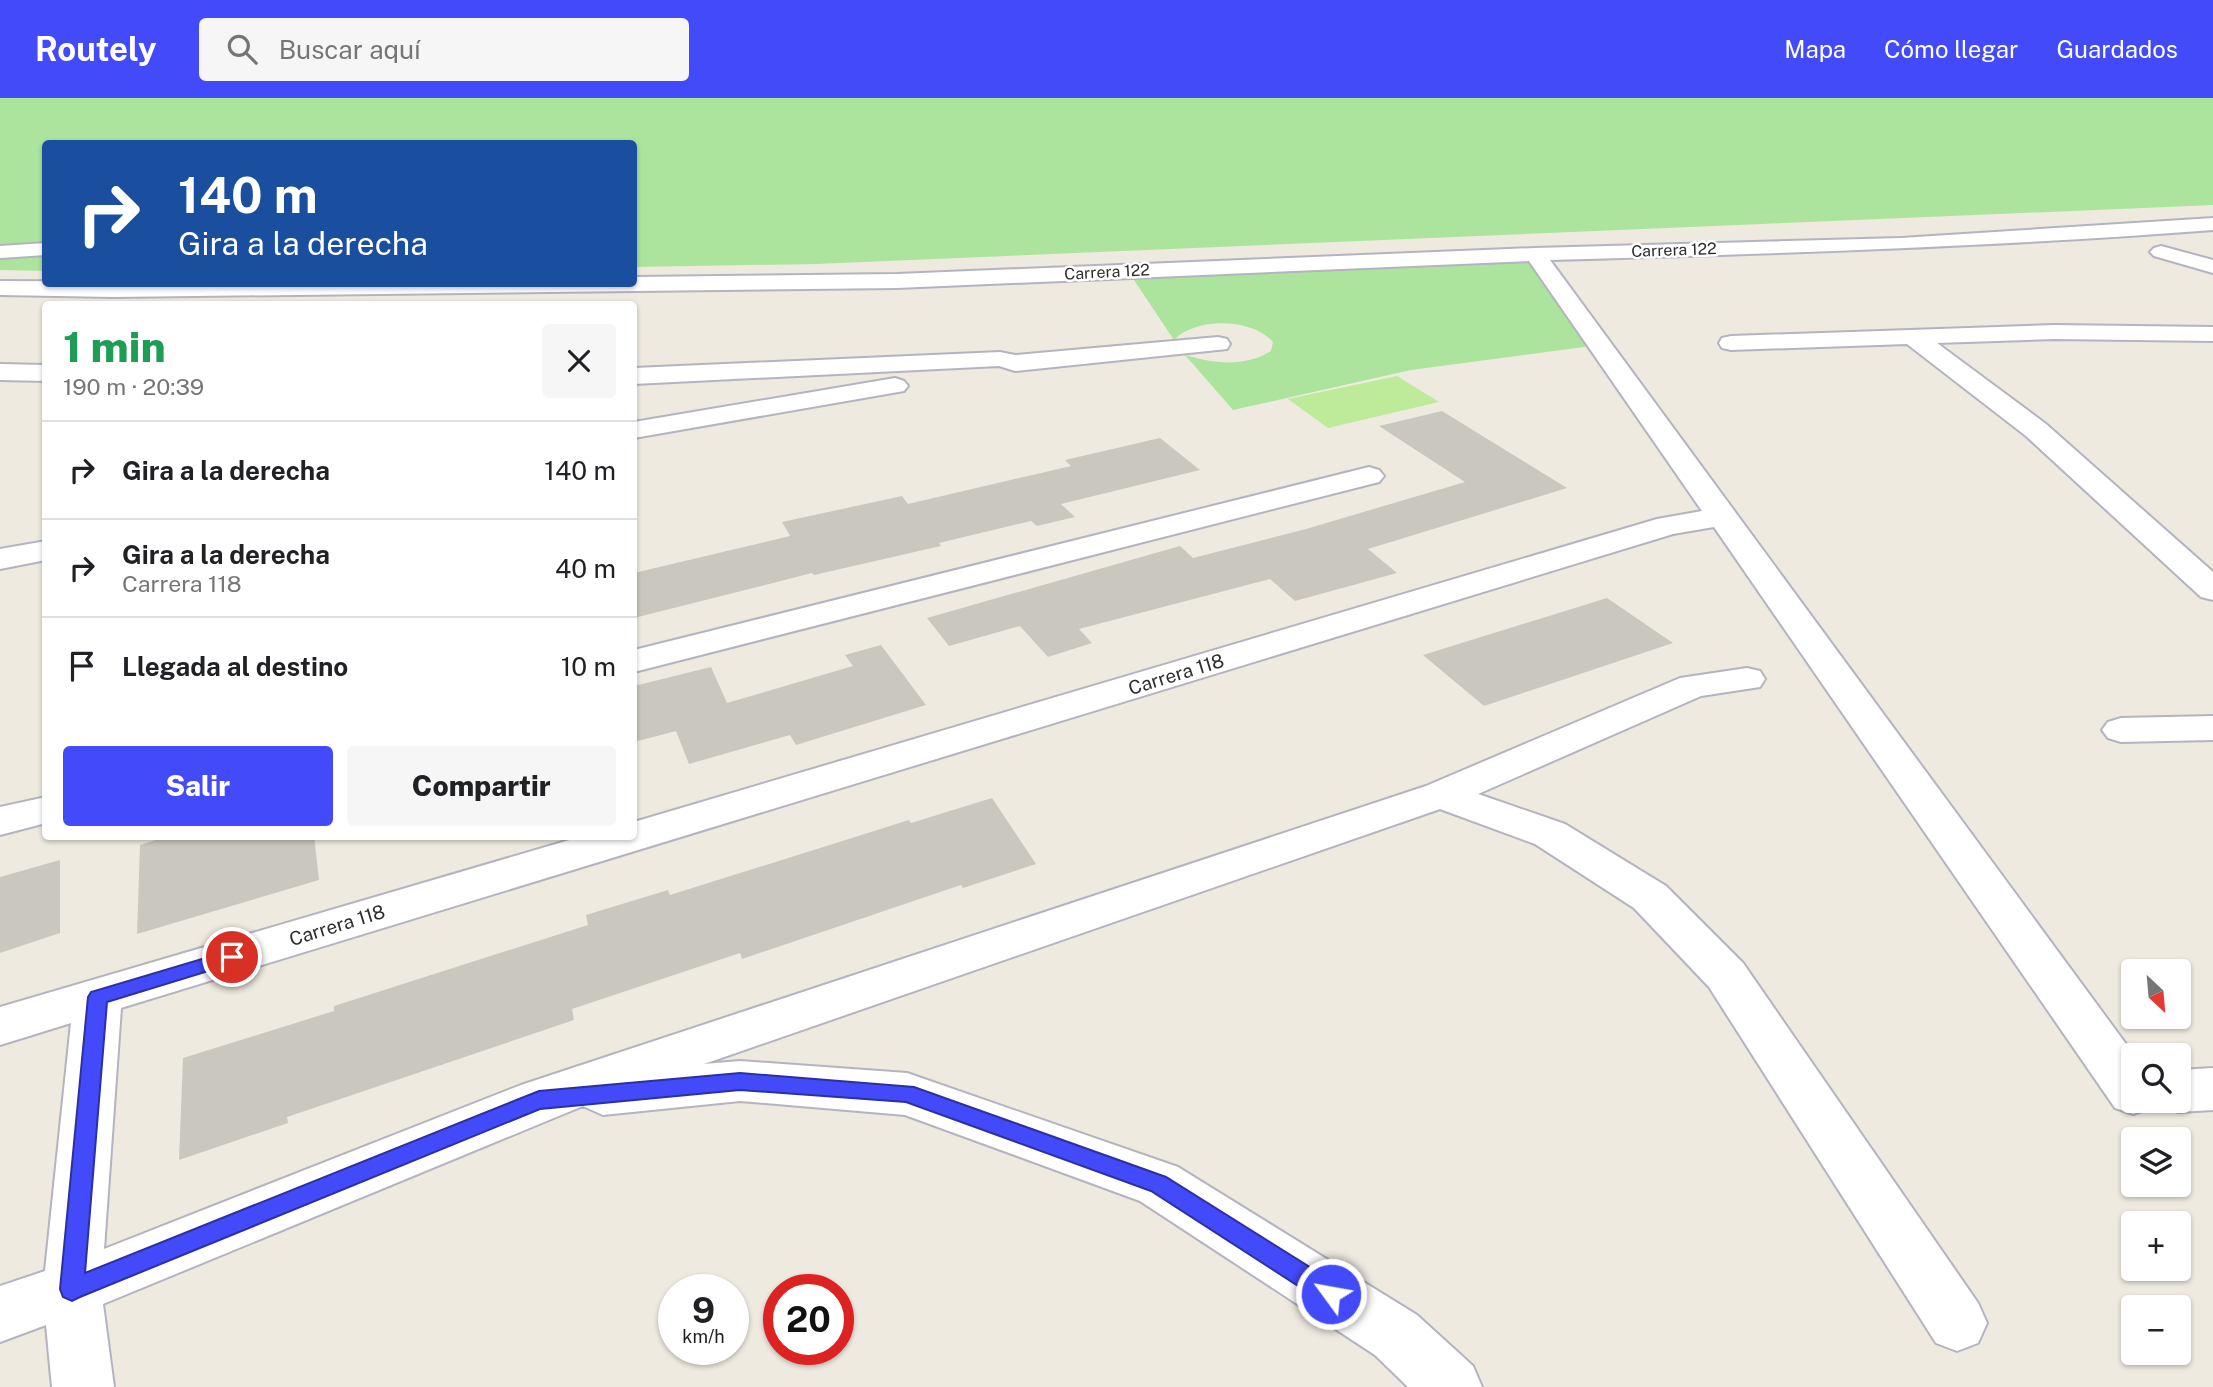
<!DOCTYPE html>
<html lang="es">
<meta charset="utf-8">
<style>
body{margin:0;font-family:"Public Sans",sans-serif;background:#f6f6f6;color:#202124;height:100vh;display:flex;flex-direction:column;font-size:26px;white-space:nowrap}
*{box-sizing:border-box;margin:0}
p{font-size:23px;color:#757577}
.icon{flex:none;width:38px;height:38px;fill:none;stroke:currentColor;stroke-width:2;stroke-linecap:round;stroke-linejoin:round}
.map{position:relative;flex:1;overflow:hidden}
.side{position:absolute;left:42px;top:203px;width:595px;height:539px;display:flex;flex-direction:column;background:#fff;border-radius:7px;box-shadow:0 2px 5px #0004}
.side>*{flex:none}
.top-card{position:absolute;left:42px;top:42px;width:595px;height:147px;border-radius:7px;box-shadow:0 2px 5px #0004;background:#1a4fa0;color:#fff;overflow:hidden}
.needle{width:46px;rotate:154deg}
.buttons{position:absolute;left:2121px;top:861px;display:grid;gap:14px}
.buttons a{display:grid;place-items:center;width:70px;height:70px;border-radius:7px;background:#fff;box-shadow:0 2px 5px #0004;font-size:35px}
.speed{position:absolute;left:658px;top:1176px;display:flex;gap:14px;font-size:35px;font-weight:700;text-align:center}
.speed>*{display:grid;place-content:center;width:91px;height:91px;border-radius:50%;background:#fff;box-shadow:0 2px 5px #0004;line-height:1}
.speed small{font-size:18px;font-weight:400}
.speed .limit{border:10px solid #d22;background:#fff;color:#111}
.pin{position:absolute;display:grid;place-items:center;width:60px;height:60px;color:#fff;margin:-30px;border:4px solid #fff;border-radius:50%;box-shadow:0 2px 7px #0007}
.me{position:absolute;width:77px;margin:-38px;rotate:302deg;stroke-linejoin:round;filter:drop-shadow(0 0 5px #0008)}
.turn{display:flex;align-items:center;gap:24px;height:147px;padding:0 21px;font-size:32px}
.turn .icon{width:91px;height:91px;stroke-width:2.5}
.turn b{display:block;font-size:49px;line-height:60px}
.round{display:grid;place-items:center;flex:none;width:74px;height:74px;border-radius:7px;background:#f6f6f6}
.headline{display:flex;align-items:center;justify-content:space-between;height:119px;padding:0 21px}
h1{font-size:42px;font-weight:800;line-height:52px;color:#1e9e55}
.button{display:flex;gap:14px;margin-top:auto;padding:14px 21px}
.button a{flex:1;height:80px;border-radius:7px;background:#434af9;color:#fff;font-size:28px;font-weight:800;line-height:80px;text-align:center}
.button a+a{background:#f6f6f6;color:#202124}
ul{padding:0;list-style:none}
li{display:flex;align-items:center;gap:21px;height:98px;padding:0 21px;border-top:2px solid #e0e0e0}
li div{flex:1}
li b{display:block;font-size:26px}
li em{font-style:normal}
header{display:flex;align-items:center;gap:42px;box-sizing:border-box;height:98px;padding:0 35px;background:#434af9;color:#fff}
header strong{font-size:33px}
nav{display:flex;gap:38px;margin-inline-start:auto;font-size:24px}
.search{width:490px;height:63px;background:#f6f6f6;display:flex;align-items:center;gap:18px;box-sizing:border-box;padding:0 24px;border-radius:7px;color:#757577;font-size:26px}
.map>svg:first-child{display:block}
.green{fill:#ace49e}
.pitch{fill:#bdeb9a}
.building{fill:#cac8be}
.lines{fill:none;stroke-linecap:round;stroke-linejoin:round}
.minor-casing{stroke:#b3b4c0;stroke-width:4}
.minor{fill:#fff;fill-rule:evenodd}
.route{fill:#434af9;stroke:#2c30a2;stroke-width:2}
.labels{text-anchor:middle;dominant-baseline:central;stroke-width:5;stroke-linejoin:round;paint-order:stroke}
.far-street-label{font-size:16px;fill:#2d2d2d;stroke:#fff}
.street-label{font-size:19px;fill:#2d2d2d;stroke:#fff}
</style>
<header>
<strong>Routely</strong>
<div class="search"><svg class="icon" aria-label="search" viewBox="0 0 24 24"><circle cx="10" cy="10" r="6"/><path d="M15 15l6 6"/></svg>Buscar aquí</div>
<nav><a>Mapa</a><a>Cómo llegar</a><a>Guardados</a></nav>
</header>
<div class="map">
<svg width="2213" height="1289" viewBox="0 0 2213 1289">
<rect width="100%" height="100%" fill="#eeeae0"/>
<!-- green -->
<path class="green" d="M0,0H2213V107L816,166L634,169V46H46L45,173L0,172Z
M1535,156L1599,247L1411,272L1233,312L1185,257C1214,266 1245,269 1271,253L1273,244C1252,220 1196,219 1174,242L1128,173Z"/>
<!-- pitch -->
<path class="pitch" d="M1397,278L1439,304L1328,330L1288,301Z"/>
<!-- building -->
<path class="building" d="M1442,313L1567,390L1368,451L1397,475L1295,503L1270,481L1079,531L1092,545L1048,559L1020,528L949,548L927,520L1180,448L1193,460L1306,431L1465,384L1379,328Z
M1160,340L1200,372L1061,406L1075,419L1037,428L1031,423L939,445L941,448L814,477L812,475L634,520V475L790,438L782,424L902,398L908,406L1071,368L1065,362Z
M1607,500L1673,545L1484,608L1423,557Z
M881,547L926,607L796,647L790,637L689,666L676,633L634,644V588L711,569L727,605L853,568L845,557Z
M992,700L1036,766L963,790L961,787L742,861L740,855L572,911L574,922L287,1019L288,1025L179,1062L183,960L334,913V908L588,827L586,817L668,792L670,797L909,722L911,725Z
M169,738H314L319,782L137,836L140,747Z
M60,762V835L0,855V779Z"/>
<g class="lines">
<defs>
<path id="minor" d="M2213,120V132C1992,149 1771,156 1550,162L2134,957L2133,1003H2155L2151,1010L2133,1016L2115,1010L1714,429L1673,436L121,910L104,1151L521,987L1426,688L1680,580L1747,570L1760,573L1765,581L1760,589L1701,598L1478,696L1565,726L1666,788L1743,865L1978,1205L1987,1225L1978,1245L1957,1253L1936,1245L1709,889L1634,810L1535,746L1440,711L704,966L740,963L907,975L1178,1069L1417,1217L1473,1268L1482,1289H1408L1375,1257L1140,1103L905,1017L740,1003L603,1017L583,1008L103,1206L114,1289H52L46,1227L0,1244V1188L45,1173L71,925L0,947V909L583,738H634V724L1657,421L1702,413L1529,163L897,190L114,199L0,197V183L634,186V179L897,176L1535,150L1901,140Z
M46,145V157L0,160V148Z
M2161,148L2213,162V175L2154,158L2150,154L2154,150Z
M2054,227L2213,229V243L2054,241L1937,245L2046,326L2213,474V502L2201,499L2026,338L1907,246L1731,252L1722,250L1719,245L1722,240L1731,238Z
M1218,239L1227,241L1230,246L1227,251L1015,273L999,268L634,286V270L1000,254L1015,257Z
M0,266L46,267V283L0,282Z
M895,280L904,283L908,288L904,293L634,340V324Z
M1369,369L1379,372L1384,378L1379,384L634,574V552Z
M46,443V462L0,471V451Z
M2213,618V642L2121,644L2108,640L2102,632L2108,624L2121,620Z
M46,699V725L0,737V709Z
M2213,970V1012L2179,1014L2161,1008L2159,1003H2179V972Z"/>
</defs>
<!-- minor casing -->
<use href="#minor" class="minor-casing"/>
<!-- minor -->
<use href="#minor" class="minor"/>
</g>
<!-- route -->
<path class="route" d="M232,852L238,854L241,859L238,864L107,904L85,1175L539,993L740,975L914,989L1166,1079L1340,1188L1343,1196L1340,1204L1331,1207L1323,1204L1151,1093L906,1004L740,992L540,1011L80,1199L72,1203L63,1199L60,1191L88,899L91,894Z"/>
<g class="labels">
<!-- far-street labels -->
<g class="far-street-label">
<text transform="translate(1674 152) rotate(-2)">Carrera 122</text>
<text transform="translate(1107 174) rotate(-3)">Carrera 122</text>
</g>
<!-- street labels -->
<g class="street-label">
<text transform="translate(1176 576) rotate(-17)">Carrera 118</text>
<text transform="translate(337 827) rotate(-17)">Carrera 118</text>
</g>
</g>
</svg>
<div class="buttons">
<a><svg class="needle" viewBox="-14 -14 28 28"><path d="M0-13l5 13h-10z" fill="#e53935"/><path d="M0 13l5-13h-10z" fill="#757577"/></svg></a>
<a><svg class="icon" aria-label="search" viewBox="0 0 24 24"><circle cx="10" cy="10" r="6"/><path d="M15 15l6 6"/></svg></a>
<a><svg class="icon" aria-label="layers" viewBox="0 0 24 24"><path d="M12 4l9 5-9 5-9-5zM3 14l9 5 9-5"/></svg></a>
<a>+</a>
<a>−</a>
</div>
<div class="speed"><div>9<small>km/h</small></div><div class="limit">20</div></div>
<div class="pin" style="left:232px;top:859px;background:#d93025"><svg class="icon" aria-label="arrive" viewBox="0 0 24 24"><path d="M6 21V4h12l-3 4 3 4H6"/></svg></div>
<svg class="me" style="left:1331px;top:1196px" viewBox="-20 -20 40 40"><circle r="17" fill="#434af9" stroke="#fff" stroke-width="3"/><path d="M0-11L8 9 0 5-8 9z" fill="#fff"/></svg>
<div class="top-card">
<div class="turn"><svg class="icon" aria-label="right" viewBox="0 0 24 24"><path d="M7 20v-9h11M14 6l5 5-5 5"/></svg><div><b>140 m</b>Gira a la derecha</div></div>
</div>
<section class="side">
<div class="headline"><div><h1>1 min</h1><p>190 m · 20:39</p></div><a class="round"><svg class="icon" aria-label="close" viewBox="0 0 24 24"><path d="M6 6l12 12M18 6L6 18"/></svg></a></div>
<ul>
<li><svg class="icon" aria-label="right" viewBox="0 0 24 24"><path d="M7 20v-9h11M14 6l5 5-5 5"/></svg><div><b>Gira a la derecha</b></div><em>140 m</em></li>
<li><svg class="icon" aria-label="right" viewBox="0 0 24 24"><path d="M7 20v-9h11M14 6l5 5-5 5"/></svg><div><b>Gira a la derecha</b><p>Carrera 118</p></div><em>40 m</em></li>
<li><svg class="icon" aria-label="arrive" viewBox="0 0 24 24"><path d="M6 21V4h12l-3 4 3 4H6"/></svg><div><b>Llegada al destino</b></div><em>10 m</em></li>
</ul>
<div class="button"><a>Salir</a><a>Compartir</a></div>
</section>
</div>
